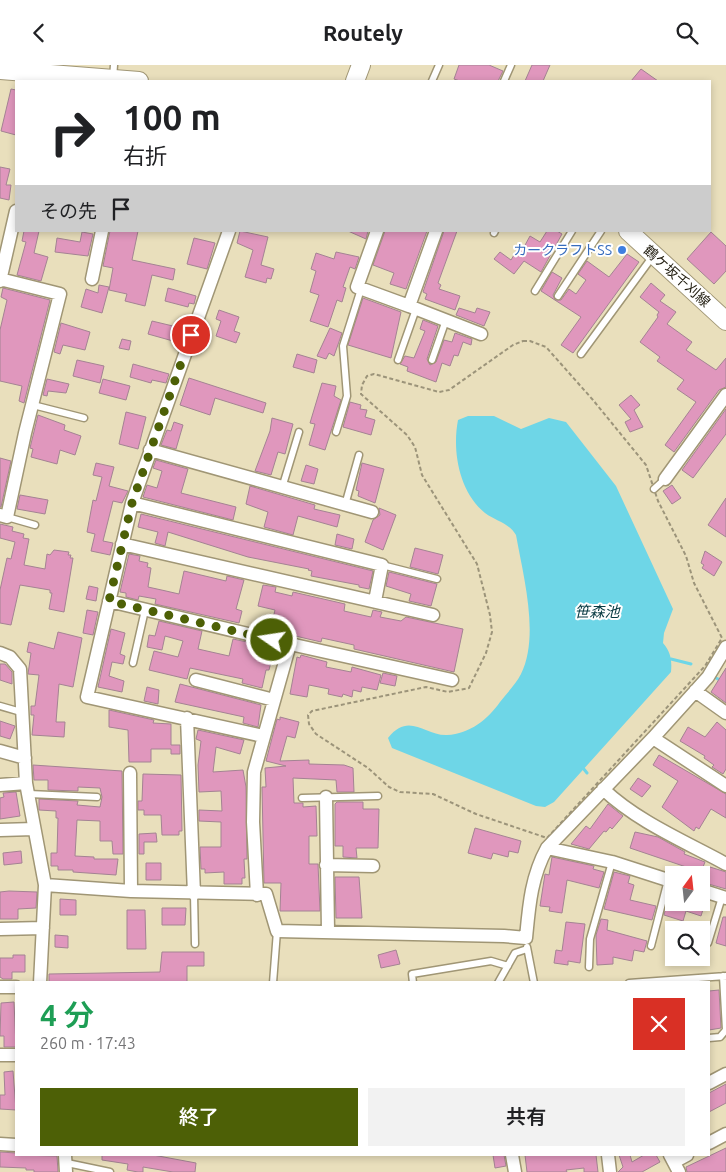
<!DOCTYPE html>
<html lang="ja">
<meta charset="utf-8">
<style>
body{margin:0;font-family:Ubuntu,"Noto Sans JP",sans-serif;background:#f2f2f2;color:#202124;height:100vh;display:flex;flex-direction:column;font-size:19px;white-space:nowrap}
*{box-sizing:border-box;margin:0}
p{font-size:16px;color:#757577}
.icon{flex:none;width:28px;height:28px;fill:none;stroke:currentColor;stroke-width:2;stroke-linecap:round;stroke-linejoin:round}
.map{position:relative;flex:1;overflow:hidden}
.drawer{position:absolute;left:15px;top:916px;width:695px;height:175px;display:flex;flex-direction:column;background:#fff;border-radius:0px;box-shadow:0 2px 8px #0003}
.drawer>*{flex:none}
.hud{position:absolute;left:15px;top:15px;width:696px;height:152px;border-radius:0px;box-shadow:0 2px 8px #0003;background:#fff;color:#202124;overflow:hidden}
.needle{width:32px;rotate:15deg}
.fabs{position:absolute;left:665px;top:801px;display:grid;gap:10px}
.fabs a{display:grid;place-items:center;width:45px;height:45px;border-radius:0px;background:#fff;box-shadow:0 2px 8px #0003;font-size:25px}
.pin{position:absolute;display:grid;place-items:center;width:42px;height:42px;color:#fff;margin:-21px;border:2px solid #fff;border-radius:50%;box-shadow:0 1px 5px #0007}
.me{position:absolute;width:55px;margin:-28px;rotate:283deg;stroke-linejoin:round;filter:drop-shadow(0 0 4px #0008)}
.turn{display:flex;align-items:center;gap:18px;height:105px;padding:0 25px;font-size:22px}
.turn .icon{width:65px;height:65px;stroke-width:2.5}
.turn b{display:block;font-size:35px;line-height:42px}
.then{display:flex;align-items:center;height:48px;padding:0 25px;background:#0003;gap:10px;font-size:19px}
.round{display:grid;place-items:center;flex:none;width:52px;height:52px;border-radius:0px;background:#f2f2f2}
.headline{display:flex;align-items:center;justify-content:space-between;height:85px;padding:0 25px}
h1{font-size:30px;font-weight:600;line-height:38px;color:#1e9e55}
.button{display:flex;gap:10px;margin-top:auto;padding:10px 25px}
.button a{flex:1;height:58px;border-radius:0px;background:#4d6006;color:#fff;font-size:20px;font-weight:600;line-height:58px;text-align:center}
.button a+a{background:#f2f2f2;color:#202124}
header{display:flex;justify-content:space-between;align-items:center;height:65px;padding:0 25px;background:#fff;font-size:22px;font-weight:600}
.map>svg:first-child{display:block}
.water{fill:#6ed6e7}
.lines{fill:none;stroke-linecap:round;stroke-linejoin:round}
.stream{stroke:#6ed6e7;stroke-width:3}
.building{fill:#e097bd;stroke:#a48393}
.lane-casing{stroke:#a09675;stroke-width:9}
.street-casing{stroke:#a09675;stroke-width:15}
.secondary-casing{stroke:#a09675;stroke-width:20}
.path{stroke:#9c947a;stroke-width:2;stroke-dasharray:4 2.5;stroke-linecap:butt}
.lane{stroke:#fff;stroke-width:6}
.street{stroke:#fff;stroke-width:12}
.secondary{stroke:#fff;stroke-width:18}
.route{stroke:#4d6006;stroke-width:9;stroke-dasharray:0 16.2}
.shop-dot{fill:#3f7fe0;stroke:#fff;stroke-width:2}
.labels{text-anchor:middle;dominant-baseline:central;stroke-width:4;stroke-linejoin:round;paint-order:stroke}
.shop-label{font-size:14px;fill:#366cbe;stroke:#fff;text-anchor:end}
.street-label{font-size:14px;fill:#201c0f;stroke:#fff}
.water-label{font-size:15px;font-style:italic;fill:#073a42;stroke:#fff}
</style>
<header><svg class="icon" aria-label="back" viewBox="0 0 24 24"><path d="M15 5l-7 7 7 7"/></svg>Routely<svg class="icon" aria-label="search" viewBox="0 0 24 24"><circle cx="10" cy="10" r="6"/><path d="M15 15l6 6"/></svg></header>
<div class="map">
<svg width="726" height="1107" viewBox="0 0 726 1107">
<rect width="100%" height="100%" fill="#e9dfbc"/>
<!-- water -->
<path class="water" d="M468,351H494L521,364L549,353L566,357L616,421L673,544L664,568L663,578C671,587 672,596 671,607L554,737L545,742L536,741L392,683L388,673C409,646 425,671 447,670C470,669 488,654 500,637C507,628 516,619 521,609C540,571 523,510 516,470C509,458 496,456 485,448C459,427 452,386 458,355Z"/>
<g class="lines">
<!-- stream -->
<path class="stream" d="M671,594L691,599
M716,613L726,618
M583,703L587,708"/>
</g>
<!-- building -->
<path class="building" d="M459,0H489L503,6L498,16H460L454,14Z
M532,0H550L543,16H525Z
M641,4L658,16H631Z
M11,24L16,25V70L1,66Z
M0,102L10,104L6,120H11L9,135L0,133Z
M24,166H39L34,188L48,192L41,216L17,210L26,177L22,176Z
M110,166H138L132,195L175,204L173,215L152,210L145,241L125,236L127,229L109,225L113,203L103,201Z
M240,166L268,172L261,200L274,204L271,214L267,213L266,218L245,212L253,185L237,178Z
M348,166H368L366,174Z
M385,166H427L406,224L390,219L394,208L373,200Z
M444,166H457L438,218L441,220L439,224L460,231L455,245L425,234L427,229L423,227Z
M547,166H557L562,169L541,207L524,196L514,209L494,194L500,187L511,195L520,180L524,182L530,171L540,177Z
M82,167L93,169L88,191L55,187L57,173L80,177Z
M711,167L726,181V206L714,219L687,194Z
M194,173L215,178L207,204L187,199Z
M336,187L359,192L355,204L350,202L343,222L346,223L342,237L337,235L328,262L310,256L319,230L310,227L316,206L311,204L316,188L334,194Z
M627,189L639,197L573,288L561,280L581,252L541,226L552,207L562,213L553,230L555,235H561L569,224L576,229L586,215L578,209L587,196L609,212Z
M651,218L665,230L660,236L676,247L667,259L692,277L686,285L716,305L726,293V322L719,325L674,387L665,380L696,337L677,324L684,315L657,296L660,292L640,277L658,252L657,250L659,247L640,232Z
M99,220L109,222L102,248L81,242L86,224L98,228Z
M3,223L50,235L24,338L19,336L22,321L0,316V265L7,235L1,232Z
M168,223L196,231L194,239L189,238L188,242L165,236Z
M363,233L401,247L391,293L348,280Z
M459,243L475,248L477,243L490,247L484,261L456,250Z
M219,245L239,252L234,266L240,268L236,278L216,271L221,256L216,254Z
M423,255L438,261L427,294L430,300L436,297L444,275L452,277L455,268L472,274L471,280L463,277L458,291L454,290L450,301L442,298L436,317L407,306L408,302L400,299L405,291L414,293L425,266L420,264Z
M152,256L177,262L173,276L148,269Z
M61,258L90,267L85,285L63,280L60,289L54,287Z
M330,263L342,268L334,291L329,288L326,294L317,291Z
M122,274L131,276L129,285L119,283Z
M297,289L317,295L314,308L293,302Z
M77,295L104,301L100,318L73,311Z
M133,299L169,309L166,318L152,315L151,318L130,312Z
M189,313L266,338L263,348L215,333L210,350L180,340Z
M47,314L69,319L66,328L48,326L47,331L43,330Z
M103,314L130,321L126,335L99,328Z
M322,318L336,321L334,331L341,335L325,385L309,380L315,359L310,358Z
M631,330L640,340L634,345L643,362L630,367L625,357L631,354L619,340Z
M350,337L361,340L360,344L367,345L365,352L375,355L371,370L343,362Z
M726,344V369L693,413L682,405Z
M126,347L146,352L138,384L119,379Z
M38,350L65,360L64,365L81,371L75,390L60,385L57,399L31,392L33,384L30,383Z
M272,353L293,359L285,389L278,387L271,410L255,406L270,366Z
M174,357L183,360L176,384L161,380L167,365L171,366Z
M0,393L11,396L1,442H0Z
M156,395L188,404L181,428L236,442L233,455L143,432L147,420L157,423L162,406L153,403Z
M96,398L114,402L109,421L128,426L122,438L113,436L103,476L113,478L110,490L91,486L95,469L87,467L93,435L96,436L102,412L93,410Z
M362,398L384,404L375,438L358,431L359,426L356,425Z
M306,400L318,404L314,419L301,416Z
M672,420L681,433L672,439L663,426Z
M250,421L315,440L314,444L340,450L337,462L298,451L293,470L264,462L268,447L246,439Z
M20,430L48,435L45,449L17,444Z
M726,433V472L708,460Z
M379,443L396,450L383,485L365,477L373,455L380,450Z
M141,449L373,506L369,524L359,522V520L311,511L312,506L308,505L309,504L248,492L168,467L165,481L155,478L158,467L138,462Z
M0,459L13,462L12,466L24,469L23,473L29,474L24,500L45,504L47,489L50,490L54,485L69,487L68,490H71L70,493H73L64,547L49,544L52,528H50V525L20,520L11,560L0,558V525L7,493L11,494L15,477L0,473Z
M337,469L354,474L352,484L335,480Z
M415,483L443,490L438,509L410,502Z
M705,486L722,497L714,511L702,503L704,500L701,498Z
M129,489L140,491L139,496L148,498L147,502L151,503L148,522L166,526L179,529L184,506L226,516L227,511L244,515L236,544L242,546L239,558L155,539L156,534L139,531L138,535L126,532V528L120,527Z
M389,507L437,519L431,541L409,536L411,529L386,521Z
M263,520L276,522L275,527L292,531L293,527L345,539L344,546L371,552L373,545L382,547L380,552L401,556L406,552L463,564L454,607L354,584V580L322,573L321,577L270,565L275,545L258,541Z
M89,521L98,523L96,536L86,534Z
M87,545L98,547L93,570L83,568Z
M159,556L202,566L198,584L229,591L233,574L256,579L254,585L273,589L269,605H266L262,623L242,618L243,614L190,603L187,614L149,605L154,586L178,592L183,576L165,571L162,585L147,582L149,570L155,571Z
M111,564L125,568L120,589L125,591L123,599L112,597L109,611L124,616L122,627L98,622Z
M58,567L82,573L73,622L59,619L56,657H65L64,672L32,670L34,650H31V641H35L39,610L28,609L31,588L27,587L29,577L54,584Z
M301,590L327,597L326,602L351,607L352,602L381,610L377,625L362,622L361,627L353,625L352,632L343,629L342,632L328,629L329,624L309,620L307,632L290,629L297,592L300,593Z
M0,599H5L12,607V619L0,615Z
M726,603V638L711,627Z
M383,608L397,611L395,621L380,618Z
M180,619L261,640L258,662L243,658L244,652L175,637Z
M147,622L159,625L158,639L144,636Z
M109,645L154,655L153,658L171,659V680H180V689H171V684H151V697H129L128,665L109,662Z
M280,652L299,657L295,673L287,671L280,696L309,695V699L344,700L353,703L354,727H337L336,715L293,713L294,738H303V742L316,741L317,771H309V799H318L320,846H280L281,818H264L262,722H266L265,703L286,701L266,696L277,654L280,655Z
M0,656L15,661L10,674L0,671Z
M717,657L726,665V704L723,709L712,702L714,700L704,693L705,691L680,676L688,662L705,672Z
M198,665L244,675L240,689L216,682L213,707L243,705L246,722L247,794H244L245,813H242V819H224V807L205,808V804H201L200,782H221V757L199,756V745L222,746L221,726L199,727L198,700L201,676L196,674Z
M659,690L726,729V753L711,744L699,764L696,762L694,766L662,742L678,716L653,700Z
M33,700L122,706L123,789H113L112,776H100V756L77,755L75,791L94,792V794H118L116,810L73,807V805H58V801H51V788H57L58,753H56V746L39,745V734L78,736L77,740L100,742L102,732L100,723L78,722V726L48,725V715H34Z
M143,709L181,710L182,766H179V770H162L161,750H144V745H138V736H142Z
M638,713L651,721L642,732L630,724Z
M16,727L20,751L0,754V733L4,732L3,728Z
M337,737H363V744H379L378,783H356L357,793L343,792V781H335V739Z
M608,739L623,751L612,764L610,762L606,767L604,766L589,784L571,779L586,761L590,764Z
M475,763L521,776L518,788L509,786L508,792L493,788L491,794L468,788Z
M635,767L658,772L685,787L684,789L705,797L701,807L630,783Z
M156,768L157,777H144V789H139V769Z
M21,786L22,798L4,800L3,788Z
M552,792L594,801L593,804L604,807L599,823L567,815L562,848L549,846L550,842L540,841L545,809L549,810Z
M146,798H161V815H146Z
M710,802L726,807V824L705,818Z
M614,807L630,811L628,818L634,820L630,835L656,841L652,855L604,844Z
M335,812H359L362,853H336Z
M9,826L37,827L36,843L18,844V854H0V827Z
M60,834L76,835V850H60Z
M667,838H705L701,851L686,846L683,856L664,850Z
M162,843H186L185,860H162Z
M127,845H145L146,884H127Z
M723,852H726V881L716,878Z
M601,854L608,855L607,865L647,876L644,887L634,885L632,896L613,892V899L597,900L596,870Z
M566,857L585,859L580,898L568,896V900L554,898L556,885L562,886Z
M55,870L68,871V883L55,882Z
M396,885L400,899L381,903L378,890Z
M162,887H204V901H187V918H49V909L160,907Z
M13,890H25V907H12V914H3L0,912V893H13Z
M719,925L721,963L709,965V926Z
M14,937L16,982H4V971H0L1,938Z
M13,1006L16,1045L0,1044V1030H5L4,1007Z
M726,1019V1038L709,1047V1028Z
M726,1083V1107H687L686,1102Z
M0,1087L16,1088V1090L57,1091L58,1107H34V1105H26V1103L0,1102Z
M102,1090H153L196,1098L195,1107H173L143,1102V1107H138L127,1105L128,1099L102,1095Z
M493,1090H504L506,1101L495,1103Z
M525,1090H596L598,1107H584V1103L566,1105L567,1107H527Z
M619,1090H630L632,1097L644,1090H656L660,1097L642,1107H618L623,1102Z"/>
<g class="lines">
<defs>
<path id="lane" d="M113,13L114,0
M432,16L439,0
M504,16L511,0
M494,168L495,166
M535,226L572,166
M558,231L601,166
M581,289L653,191
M398,295L416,244
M432,295L446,255
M33,340L84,353
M336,367L347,331L343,281L361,224
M282,423L299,367
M654,424L665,414
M345,440L359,390
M7,452L35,460
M382,500L437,514
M133,598L145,545
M0,641L21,647
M29,729L97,732
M302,733L378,731
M194,829L195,879
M708,878L722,832
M651,881L668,815
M527,882L534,918
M589,902L590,874L612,797
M723,911L726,965
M273,918L277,866
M413,918L412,909L491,896L508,901
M498,918L515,888L527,884
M629,918L726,911
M709,973L720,972L726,965
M67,1098L110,1107"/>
<path id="street" d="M229,166L132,438L87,632L263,671
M377,166L357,222L409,241L436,166
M92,214L102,166
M0,216L16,146
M409,241L481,269
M150,385L372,447
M665,414L726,330
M132,438L382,500L375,536
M0,450L7,452L25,368L60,229L0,214
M122,479L433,550
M109,536L290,579L254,707L253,757L257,830
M290,579L452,615
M0,588L10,592L20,604L26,718L45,820L40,918
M196,615L274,635
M695,626L726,648
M187,653L194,829
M653,673L726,721
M0,686L25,693
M130,708L131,826
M0,720L26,718
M603,724C638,757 684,776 726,799
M326,732L328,866
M0,765L34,764
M547,783L612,797L674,817
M326,800L373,801
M45,820L131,826L266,829L277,866L504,871L526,873C529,841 531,812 547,783L653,673L708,612L726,582
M701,825L726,833
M0,864L43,863
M0,922H16
M0,990H16
M709,1018L726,1009
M709,1078L726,1069
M0,1079L16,1080
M65,1090L66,1107
M512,1090L515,1107
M608,1090L610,1107
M670,1090L679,1107
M674,1097L687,1090"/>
<path id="secondary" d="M0,5L139,16
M355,16L361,0
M628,166L726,256"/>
</defs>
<!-- lane casing -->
<use href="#lane" class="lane-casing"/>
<!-- street casing -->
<use href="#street" class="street-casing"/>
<!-- secondary casing -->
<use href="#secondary" class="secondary-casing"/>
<!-- path -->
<path class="path" d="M523,276H530L546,282L593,335L646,400L658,436L686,491L694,518L722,573L705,601L547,773L476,749L433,729L400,727L389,722L368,703L316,669L309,659L308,650L312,646L426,622L448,627L469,623L486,588L492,567L490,550L477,499L422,410L415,382L407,370L361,329L362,320L367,311L374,309L439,327L449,325L513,280Z"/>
<!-- lane -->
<use href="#lane" class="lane"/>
<!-- street -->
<use href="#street" class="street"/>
<!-- secondary -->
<use href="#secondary" class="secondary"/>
</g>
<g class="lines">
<!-- route -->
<path class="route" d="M191,270L132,438L109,536L272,575"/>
</g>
<!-- markers -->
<circle class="shop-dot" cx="622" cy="185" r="5"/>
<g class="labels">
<!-- shop labels -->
<g class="shop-label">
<text x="612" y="185">カークラフトSS</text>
</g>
<!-- street labels -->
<g class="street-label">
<text transform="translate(677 211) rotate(42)">鶴ケ坂千刈線</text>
</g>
<!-- water labels -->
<g class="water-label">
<text x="597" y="546">笹森池</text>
</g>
</g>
</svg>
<div class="fabs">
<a><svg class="needle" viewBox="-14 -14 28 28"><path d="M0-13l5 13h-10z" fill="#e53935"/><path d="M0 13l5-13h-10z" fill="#757577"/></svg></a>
<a><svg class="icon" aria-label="search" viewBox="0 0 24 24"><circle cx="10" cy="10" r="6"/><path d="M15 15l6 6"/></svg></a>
</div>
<div class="pin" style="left:191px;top:270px;background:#d93025"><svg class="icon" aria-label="arrive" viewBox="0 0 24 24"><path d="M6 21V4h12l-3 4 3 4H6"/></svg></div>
<svg class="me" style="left:272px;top:575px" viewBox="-20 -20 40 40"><circle r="17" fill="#4d6006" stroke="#fff" stroke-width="3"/><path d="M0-11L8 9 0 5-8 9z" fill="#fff"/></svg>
<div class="hud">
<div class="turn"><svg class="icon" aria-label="right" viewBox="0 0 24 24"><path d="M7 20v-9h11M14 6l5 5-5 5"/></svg><div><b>100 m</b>右折</div></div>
<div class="then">その先<svg class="icon" aria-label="arrive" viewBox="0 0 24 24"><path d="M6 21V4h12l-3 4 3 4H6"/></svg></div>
</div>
<section class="drawer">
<div class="headline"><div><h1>4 分</h1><p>260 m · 17:43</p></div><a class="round" style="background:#d93025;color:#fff"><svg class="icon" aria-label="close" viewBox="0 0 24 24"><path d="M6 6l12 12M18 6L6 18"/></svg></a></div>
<div class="button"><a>終了</a><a>共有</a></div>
</section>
</div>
